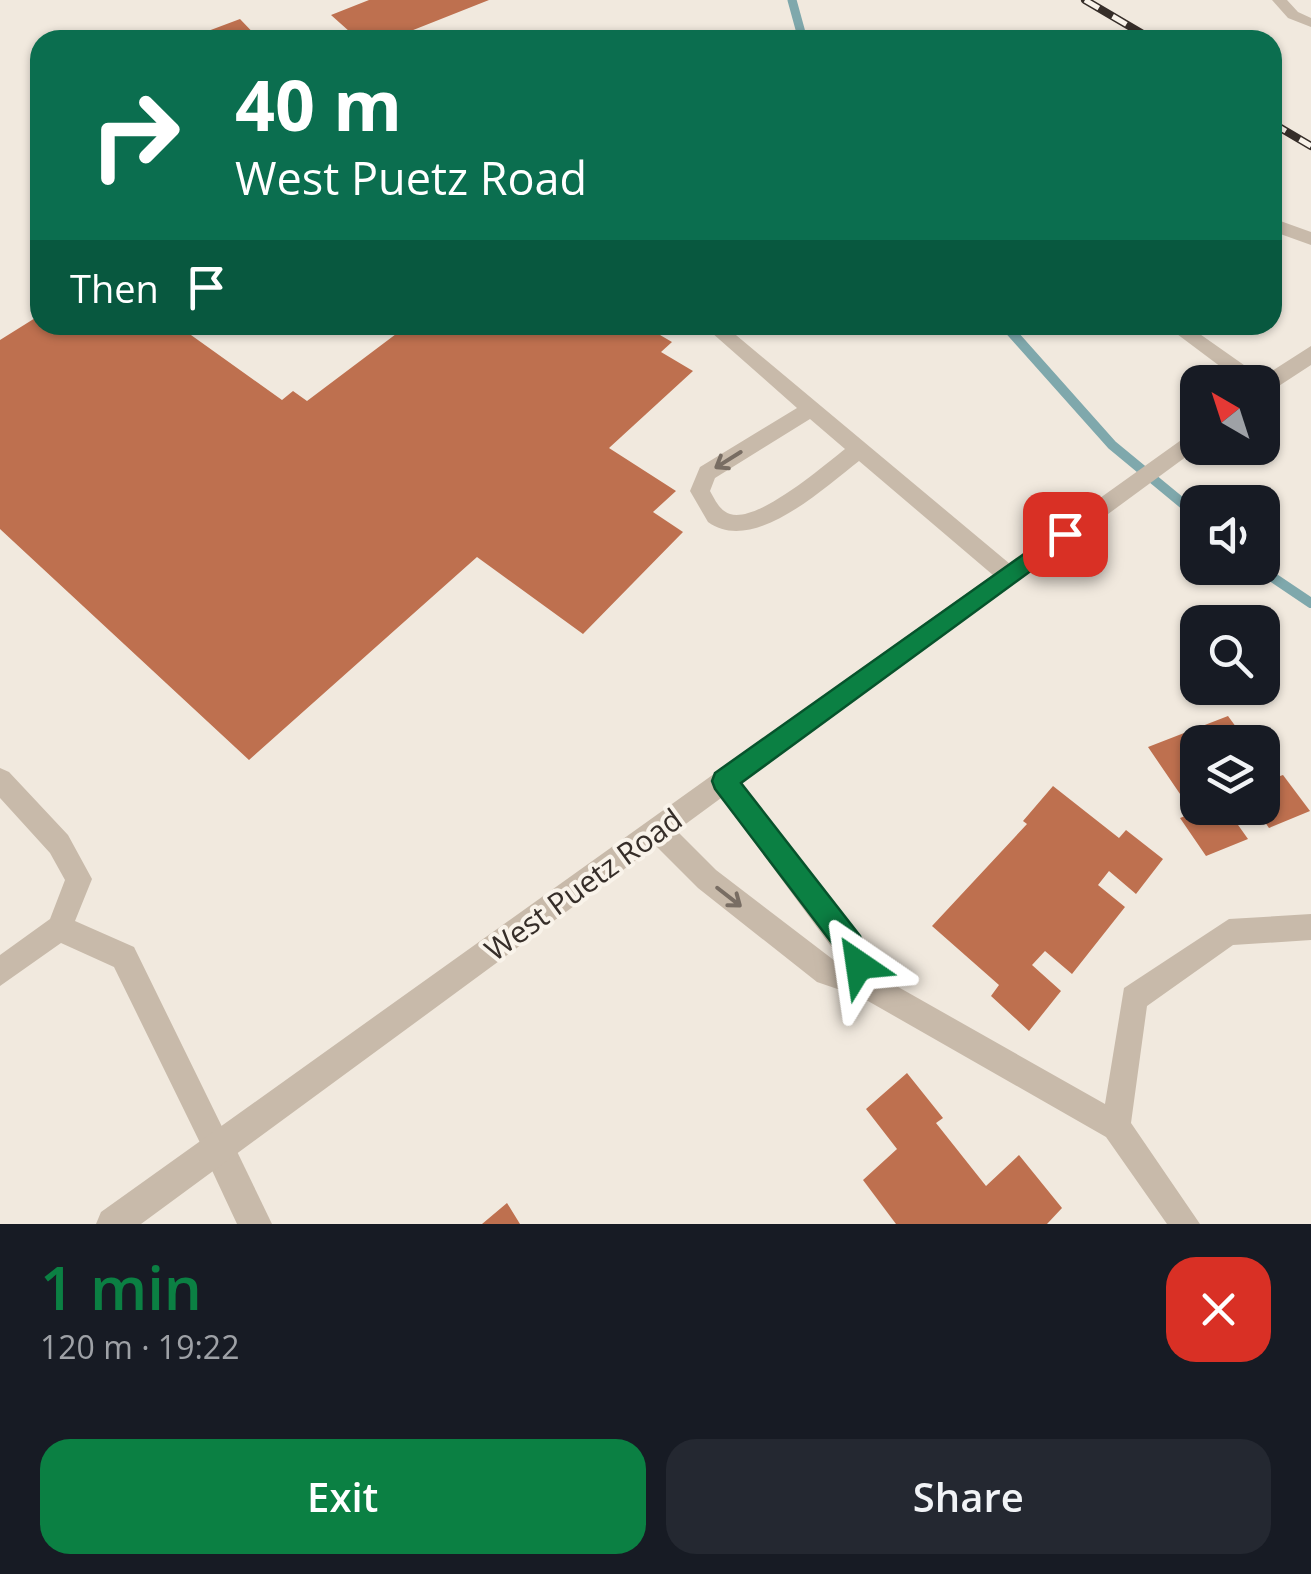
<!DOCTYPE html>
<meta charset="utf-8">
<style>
body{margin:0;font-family:"Open Sans",sans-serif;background:#242831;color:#f1f3f6;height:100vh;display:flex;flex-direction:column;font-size:38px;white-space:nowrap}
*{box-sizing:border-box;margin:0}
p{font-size:32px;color:#9ea1a6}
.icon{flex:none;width:55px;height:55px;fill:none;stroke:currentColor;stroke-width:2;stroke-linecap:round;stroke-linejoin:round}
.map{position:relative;height:1224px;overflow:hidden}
.details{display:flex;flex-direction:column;background:#171b24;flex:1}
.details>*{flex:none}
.banner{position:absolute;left:30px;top:30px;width:1252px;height:305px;border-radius:30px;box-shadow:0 2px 8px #0004;background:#0b6e4f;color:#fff;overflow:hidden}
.needle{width:65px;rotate:321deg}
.buttons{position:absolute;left:1180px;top:365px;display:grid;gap:20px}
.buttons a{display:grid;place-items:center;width:100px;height:100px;border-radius:20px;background:#171b24;box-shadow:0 2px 8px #0004;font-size:50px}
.pin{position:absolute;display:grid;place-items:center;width:85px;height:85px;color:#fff;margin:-42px;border-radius:20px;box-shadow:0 5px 15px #0006}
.me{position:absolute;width:110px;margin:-55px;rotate:328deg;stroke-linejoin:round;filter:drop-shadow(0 0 8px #0008)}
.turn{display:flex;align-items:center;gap:35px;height:210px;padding:0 40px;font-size:45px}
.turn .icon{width:130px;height:130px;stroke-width:2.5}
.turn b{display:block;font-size:70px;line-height:85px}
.then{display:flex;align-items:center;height:95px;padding:0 40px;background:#0003;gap:20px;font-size:38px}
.round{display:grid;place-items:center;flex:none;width:105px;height:105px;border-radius:30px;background:#242831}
.headline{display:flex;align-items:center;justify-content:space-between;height:170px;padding:0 40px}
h1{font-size:60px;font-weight:600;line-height:75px;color:#0b8043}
.button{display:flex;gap:20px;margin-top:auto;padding:20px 40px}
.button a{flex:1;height:115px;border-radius:30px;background:#0b8043;color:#fff;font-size:40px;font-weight:600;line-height:115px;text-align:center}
.button a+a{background:#242831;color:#f1f3f6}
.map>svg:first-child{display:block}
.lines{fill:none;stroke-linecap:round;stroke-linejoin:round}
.stream-far1{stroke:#7fa8ac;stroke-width:9}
.stream{stroke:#7fa8ac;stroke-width:10}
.building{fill:#be704f}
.service{fill:#c8baaa;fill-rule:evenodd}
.minor{fill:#c8baaa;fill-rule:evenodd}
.tertiary{fill:#c8baaa;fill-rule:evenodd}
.rail-casing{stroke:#362e29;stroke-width:8}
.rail{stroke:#f9f3ea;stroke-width:5;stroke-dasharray:16;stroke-linecap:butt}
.oneway{stroke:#786d63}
.route{fill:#0b8043;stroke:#07532c;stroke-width:2.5}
.labels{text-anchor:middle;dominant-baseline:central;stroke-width:8;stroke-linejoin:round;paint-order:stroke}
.street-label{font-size:30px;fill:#362e29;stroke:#f9f3ea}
</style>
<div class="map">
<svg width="1311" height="1224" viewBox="0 0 1311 1224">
<rect width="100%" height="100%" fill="#f1e9de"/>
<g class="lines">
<!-- stream-far1 -->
<path class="stream-far1" d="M792,0L803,40"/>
<!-- stream -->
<path class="stream" d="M1005,325L1112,445L1198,516
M1259,568L1311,603"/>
</g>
<!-- building -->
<path class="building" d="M369,0H489L388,40H359L331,15Z
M240,19L260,40H184Z
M40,315V325H177L282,400L293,391L307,401L408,325H643L672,342L661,352L693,371L609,448L676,491L653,512L683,532L583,634L477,557L249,760L0,529V340Z
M1228,716L1247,742H1198V808H1226L1248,839L1206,856L1180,818L1193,813L1148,747Z
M1262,763L1274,778L1283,775L1310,811L1269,828L1255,808H1262Z
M1053,786L1119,838L1126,830L1163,859L1136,894L1109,871L1098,885L1125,907L1072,974L1045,951L1032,965L1061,991L1029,1031L991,996L999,985L932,926L1027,824L1023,821Z
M907,1073L943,1118L936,1123L986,1186L1019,1155L1062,1208L1047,1224H896L863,1180L897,1149L866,1109Z
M507,1203L520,1224H482Z"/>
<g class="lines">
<!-- service -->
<path class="service" d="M1272,0H1287L1298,12L1311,18V27L1288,18Z
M1272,218L1311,232V245L1272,231Z
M703,325H724L1016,569L1019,575L1016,581H1000L859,461C824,488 753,555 708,522L690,491L700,467L797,408ZM810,419L845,449C823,466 758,523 730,514C720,511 715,500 710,491L715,478Z
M1165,325H1187L1261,377L1264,382L1262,384L1241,382Z
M0,768L9,772L68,835L92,879L75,921L134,947L228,1139L233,1149L228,1159L218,1164L208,1159L114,967L61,943L0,986V955L50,919L65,880L50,853L0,798Z
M724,769L733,773L860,936L877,975L1105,1104L1124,988L1229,919L1311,914V940L1233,945L1147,1006L1131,1123L1200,1224H1167L1106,1137L861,997L817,982L698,888L649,839L645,830L649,821L658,818L667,821L716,870L835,961L844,964L715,789L712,781L715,773Z"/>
<!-- minor -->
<path class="minor" d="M218,1133L230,1137L272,1224H237L202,1149L206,1137Z"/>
<!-- tertiary -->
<path class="tertiary" d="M1311,346V365L1262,397V382H1255Z
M1198,428V448L141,1224H96L101,1212Z"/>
<defs>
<path id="rail" d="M1085,0L1153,40
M1272,123L1311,146"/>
</defs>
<!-- rail casing -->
<use href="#rail" class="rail-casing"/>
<!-- rail -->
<use href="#rail" class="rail"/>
</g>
<!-- one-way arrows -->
<defs><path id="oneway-shaft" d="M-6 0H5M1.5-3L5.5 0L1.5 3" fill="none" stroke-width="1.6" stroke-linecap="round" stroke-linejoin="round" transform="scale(2.5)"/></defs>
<g class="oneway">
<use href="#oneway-shaft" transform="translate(728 460) rotate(148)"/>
<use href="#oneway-shaft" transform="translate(729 897) rotate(38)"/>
</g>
<!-- route -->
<path class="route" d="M1065,525L1073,527L1076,534L1073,540L741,783L860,936L872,965L868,975L859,979L849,975L841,955L715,789L712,781L715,773Z"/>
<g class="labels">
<!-- street labels -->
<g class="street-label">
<text transform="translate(583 884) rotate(-36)">West Puetz Road</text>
</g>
</g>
</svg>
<div class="buttons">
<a><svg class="needle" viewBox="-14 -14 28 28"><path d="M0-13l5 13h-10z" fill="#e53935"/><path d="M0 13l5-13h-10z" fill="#9ea1a6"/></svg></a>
<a><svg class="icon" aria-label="sound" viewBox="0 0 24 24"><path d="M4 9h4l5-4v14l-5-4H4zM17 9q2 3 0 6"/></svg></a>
<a><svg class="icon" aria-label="search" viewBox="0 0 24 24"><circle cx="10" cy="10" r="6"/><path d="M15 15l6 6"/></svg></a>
<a><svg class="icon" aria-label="layers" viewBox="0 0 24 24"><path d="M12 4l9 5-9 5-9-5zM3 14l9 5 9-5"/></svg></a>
</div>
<div class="pin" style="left:1065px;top:534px;background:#d93025"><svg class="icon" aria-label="arrive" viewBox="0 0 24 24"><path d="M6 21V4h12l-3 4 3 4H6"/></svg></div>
<svg class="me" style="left:859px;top:965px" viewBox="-20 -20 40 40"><path d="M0-17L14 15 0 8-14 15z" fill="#0b8043" stroke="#fff" stroke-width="4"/></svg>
<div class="banner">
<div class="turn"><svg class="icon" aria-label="right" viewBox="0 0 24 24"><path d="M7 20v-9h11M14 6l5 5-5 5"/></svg><div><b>40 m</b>West Puetz Road</div></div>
<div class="then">Then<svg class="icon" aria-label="arrive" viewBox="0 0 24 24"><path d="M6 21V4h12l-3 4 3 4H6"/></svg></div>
</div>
</div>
<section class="details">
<div class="headline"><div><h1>1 min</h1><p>120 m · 19:22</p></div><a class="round" style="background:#d93025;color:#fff"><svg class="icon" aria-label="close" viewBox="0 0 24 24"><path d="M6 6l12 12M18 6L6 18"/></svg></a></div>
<div class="button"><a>Exit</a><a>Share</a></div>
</section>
